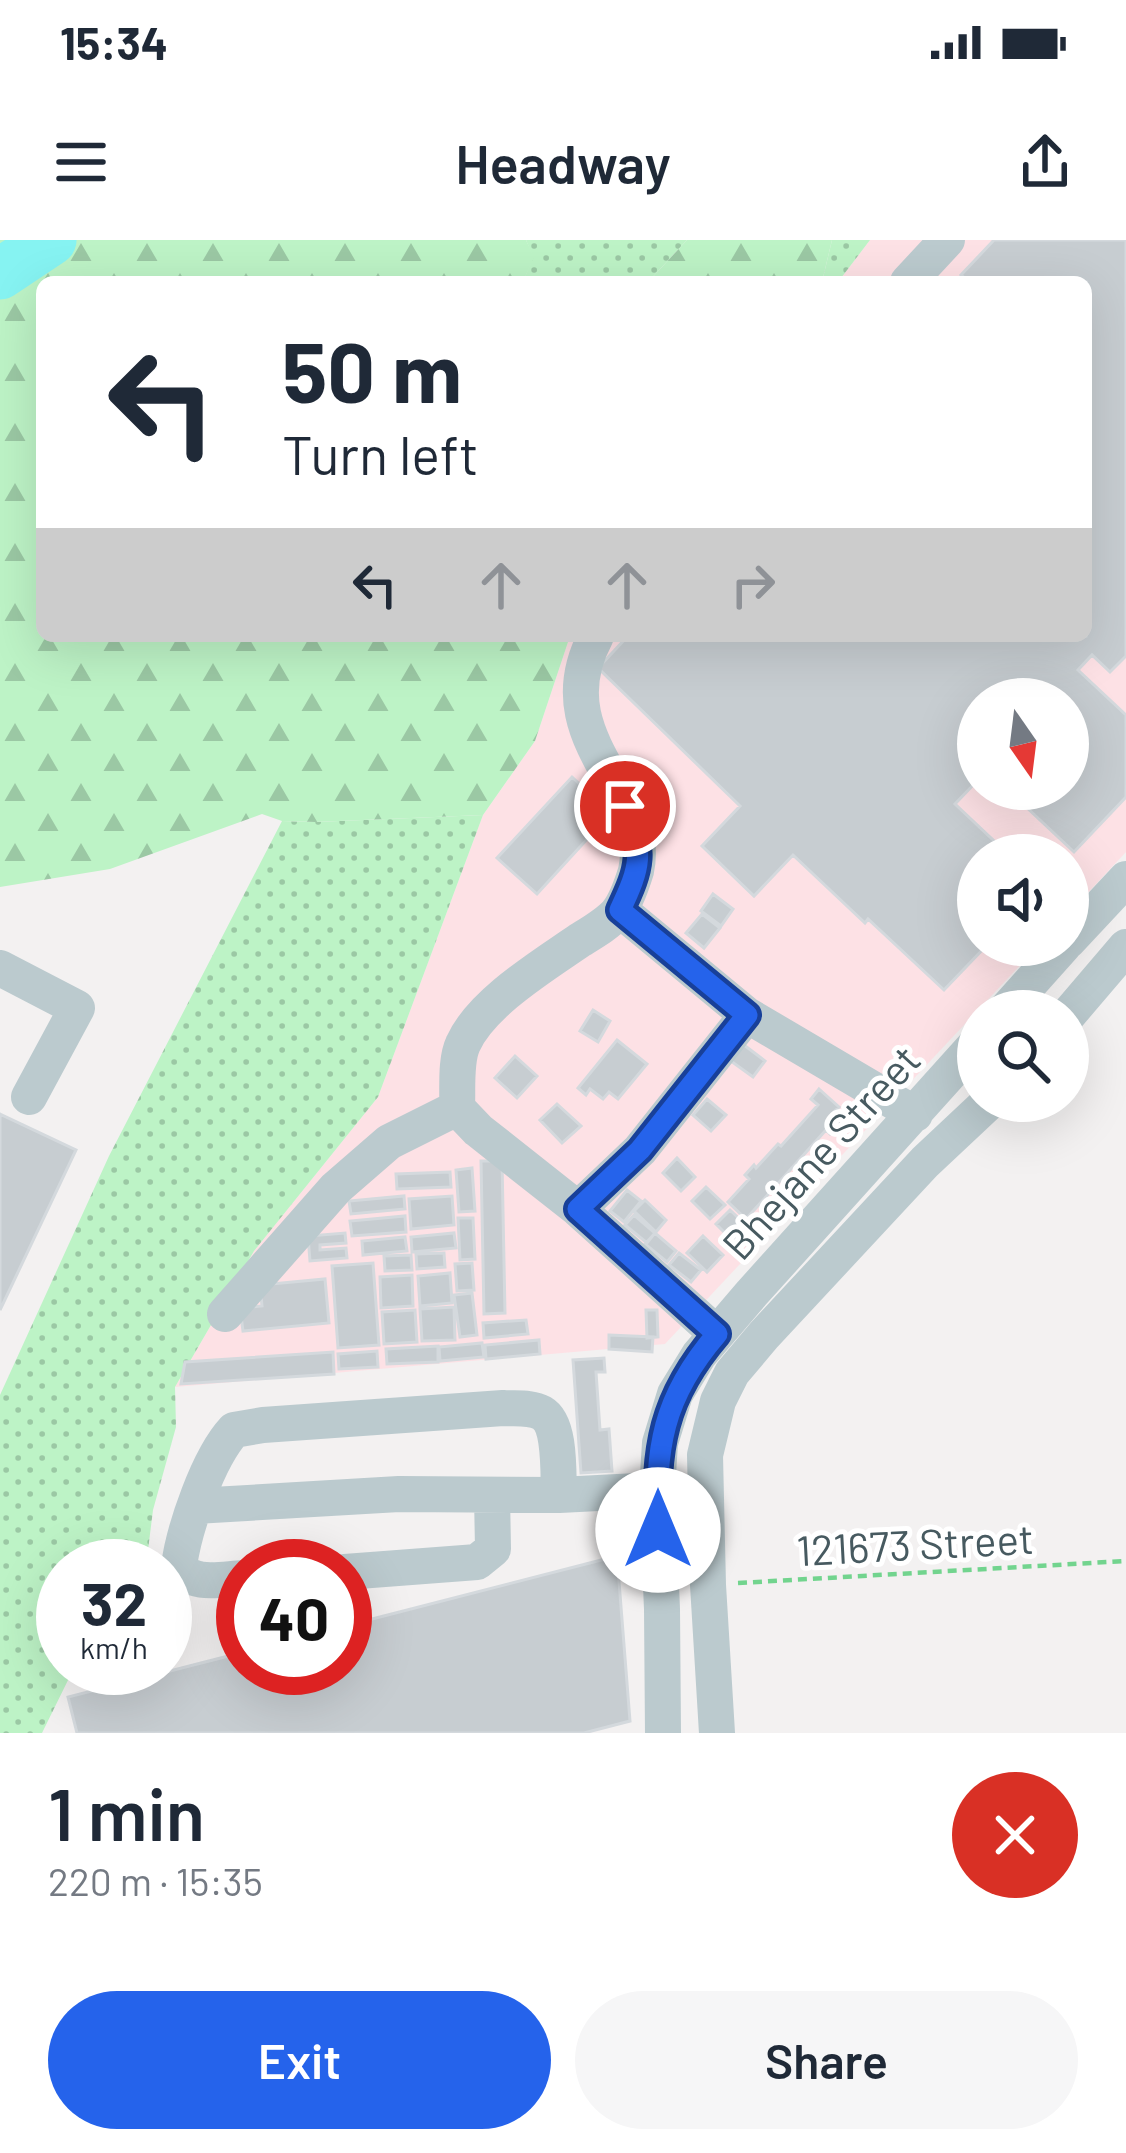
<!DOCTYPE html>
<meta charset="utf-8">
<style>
body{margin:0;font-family:Barlow,sans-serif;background:#f6f6f7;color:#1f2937;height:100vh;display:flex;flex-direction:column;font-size:45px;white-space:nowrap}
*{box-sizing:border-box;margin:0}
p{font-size:39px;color:#747a83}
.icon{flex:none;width:66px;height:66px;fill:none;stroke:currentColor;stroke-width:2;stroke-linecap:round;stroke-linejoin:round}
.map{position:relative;height:1493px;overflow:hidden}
.side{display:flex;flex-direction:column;background:#fff;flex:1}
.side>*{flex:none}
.top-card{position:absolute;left:36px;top:36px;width:1056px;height:366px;border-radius:18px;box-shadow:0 12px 48px #0002;background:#fff;color:#1f2937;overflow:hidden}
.needle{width:78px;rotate:166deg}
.tools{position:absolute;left:957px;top:438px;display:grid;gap:24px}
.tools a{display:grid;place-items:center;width:132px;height:132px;border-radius:50%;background:#fff;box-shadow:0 12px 48px #0002;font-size:60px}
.speed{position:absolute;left:36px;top:1299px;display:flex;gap:24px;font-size:60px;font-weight:700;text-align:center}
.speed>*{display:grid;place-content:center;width:156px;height:156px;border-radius:50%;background:#fff;box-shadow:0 12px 48px #0002;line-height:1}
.speed small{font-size:30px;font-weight:400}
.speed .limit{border:18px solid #d22;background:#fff;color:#111}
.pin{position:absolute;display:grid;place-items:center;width:102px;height:102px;color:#fff;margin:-51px;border:6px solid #fff;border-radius:50%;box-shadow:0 3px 12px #0007}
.me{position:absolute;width:132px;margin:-66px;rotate:0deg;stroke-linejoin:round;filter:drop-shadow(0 0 9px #0008)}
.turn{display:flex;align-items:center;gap:42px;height:252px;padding:0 48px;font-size:54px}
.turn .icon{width:156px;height:156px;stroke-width:2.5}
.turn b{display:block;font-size:84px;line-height:102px}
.lanes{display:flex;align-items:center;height:114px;padding:0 48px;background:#0003;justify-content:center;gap:60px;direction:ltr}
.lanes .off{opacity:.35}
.round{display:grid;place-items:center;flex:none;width:126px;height:126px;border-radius:63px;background:#f6f6f7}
.summary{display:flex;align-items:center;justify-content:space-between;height:204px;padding:0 48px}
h1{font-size:72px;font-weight:600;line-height:90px}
.primary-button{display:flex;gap:24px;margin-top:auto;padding:24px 48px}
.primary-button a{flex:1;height:138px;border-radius:72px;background:#2563eb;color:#fff;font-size:48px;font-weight:600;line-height:138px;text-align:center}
.primary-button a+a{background:#f6f6f7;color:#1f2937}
.status{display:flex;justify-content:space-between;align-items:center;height:84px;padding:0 60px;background:#fff;direction:ltr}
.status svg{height:33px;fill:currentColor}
header{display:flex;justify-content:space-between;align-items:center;height:156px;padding:0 48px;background:#fff;font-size:54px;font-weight:600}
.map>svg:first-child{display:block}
.medical{fill:#fde1e5;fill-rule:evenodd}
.grass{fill:url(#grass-dots)}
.forest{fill:url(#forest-firs)}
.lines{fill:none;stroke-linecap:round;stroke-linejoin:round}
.river{stroke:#86f3f2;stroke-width:51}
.building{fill:#c7cdd1;stroke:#d4d9dd;stroke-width:3}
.path{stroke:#72d48e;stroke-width:4.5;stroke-dasharray:9 6;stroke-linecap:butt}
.minor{stroke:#bbcace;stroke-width:36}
.route-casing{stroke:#184099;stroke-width:30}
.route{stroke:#2563eb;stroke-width:21}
.labels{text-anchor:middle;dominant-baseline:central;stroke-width:10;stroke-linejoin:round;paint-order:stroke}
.street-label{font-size:42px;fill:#475a60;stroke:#fff}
</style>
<div class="status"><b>15:34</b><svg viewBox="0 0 49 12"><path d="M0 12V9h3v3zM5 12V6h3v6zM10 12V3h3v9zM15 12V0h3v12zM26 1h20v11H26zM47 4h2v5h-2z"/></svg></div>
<header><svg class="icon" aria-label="menu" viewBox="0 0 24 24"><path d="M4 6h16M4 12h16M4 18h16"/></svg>Headway<svg class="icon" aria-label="share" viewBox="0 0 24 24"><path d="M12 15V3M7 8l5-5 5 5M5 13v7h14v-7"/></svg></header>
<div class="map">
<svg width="1126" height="1493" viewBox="0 0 1126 1493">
<defs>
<pattern id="grass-dots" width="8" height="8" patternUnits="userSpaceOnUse" patternTransform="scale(3)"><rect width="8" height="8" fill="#bdf3c6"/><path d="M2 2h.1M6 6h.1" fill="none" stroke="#9bc8a4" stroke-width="1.8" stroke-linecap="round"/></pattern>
<pattern id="forest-firs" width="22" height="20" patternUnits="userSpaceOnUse" patternTransform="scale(3)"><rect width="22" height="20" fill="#bdf3c6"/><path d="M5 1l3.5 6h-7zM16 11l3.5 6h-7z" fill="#9bc8a4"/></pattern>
</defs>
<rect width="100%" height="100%" fill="#f3f1f1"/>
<!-- medical -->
<path class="medical" d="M870,0H1126V612L1068,674V615H978V705H1039L665,1104L175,1147L254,1011L378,857L483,575L535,501L570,396H1086V42H838ZM978,459H1068V549H978Z"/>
<!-- grass -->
<path class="grass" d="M526,0H687L648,42H523L533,17Z
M832,0H870L838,42H822Z
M483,575L378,857L254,1011L175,1147L176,1187L153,1270L146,1326H63V1428H74L42,1493H0V1155L109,916L282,581L315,582Z"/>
<!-- forest -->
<path class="forest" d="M0,0H526L534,17L523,42H42V396H570L535,501L483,575L315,582L282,581L262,574L110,629L0,647Z
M687,0H832L822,42H648Z"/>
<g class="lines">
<!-- river -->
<path class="river" d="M0,34L51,0"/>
</g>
<!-- building -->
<path class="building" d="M994,0H1126V416L1110,432L1092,415L1078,430L1126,475V557L1074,612L1007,549H1068V459H978V540L955,564L1009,615H978V705H987L944,750L868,679L865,683L793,615L754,656L702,606L740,566L598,428L628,396H1086V42H969L961,35Z
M572,537L611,573L537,654L497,618Z
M713,654L733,669L721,686L701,671Z
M702,674L720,688L704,708L686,693Z
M593,770L610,781L598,802L580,791Z
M617,800L647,824L618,859L609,852L603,859L590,849L586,855L578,848Z
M740,802L765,821L753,837L728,819Z
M515,816L537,836L517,858L495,838Z
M819,849L839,867L832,874L842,882L830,894L826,890L746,979L728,962L749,939L745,935L754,925L756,928L778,904L781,906L818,865L811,859Z
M707,859L726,875L711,891L693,875Z
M557,864L581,886L562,903L540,880Z
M0,874L76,910L0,1070Z
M677,918L695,937L681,951L663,933Z
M481,921H502L505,1073L484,1074Z
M472,928L475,971L459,972L456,930Z
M450,932L451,947L397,949L396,934Z
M706,947L725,965L710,979L692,961Z
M627,950L641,961L624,982L610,971Z
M404,956L405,969L351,974L349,961Z
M452,956L454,985L411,989L409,959Z
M645,960L666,980L656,992L634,971Z
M730,970L749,988L734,1002L716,984Z
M634,975L655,993L647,1003L625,985Z
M405,976L406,992L352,996L350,981Z
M458,978H473L475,1019L460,1020Z
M345,993L346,1003L320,1005V1010L346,1008L347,1018L310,1021L308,996Z
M454,993L456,1008L412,1012L411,997Z
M655,993L676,1011L667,1022L645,1004Z
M703,996L723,1015L707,1032L687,1013Z
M405,997L407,1011L363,1015L362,1001Z
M444,1013L445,1027L417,1029L416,1014Z
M679,1013L701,1030L691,1042L669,1025Z
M411,1015L412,1030L385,1031L384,1016Z
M373,1023L379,1105L338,1108L332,1026Z
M472,1023L474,1050L457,1051L455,1024Z
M450,1033L452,1063L420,1066L418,1036Z
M412,1035L413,1066L381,1068L380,1037Z
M325,1039L329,1083L243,1091L240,1068L262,1066L260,1045Z
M472,1053L477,1095L460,1097L454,1055Z
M454,1067L455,1100L422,1101L420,1069Z
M415,1070L417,1102L384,1104L382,1072Z
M646,1070H657L658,1097L647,1098Z
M526,1080L528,1094L484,1098L483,1083Z
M609,1095L653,1097L652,1112L609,1109Z
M539,1100L540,1114L486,1119L485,1105Z
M482,1103L484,1117L440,1121L439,1107Z
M438,1106V1122L387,1124L386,1109Z
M377,1111L378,1127L339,1129L338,1114Z
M333,1112L334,1134L181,1144L185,1122Z
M604,1118L605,1132H596L600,1190L609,1189L612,1231L581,1233L573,1120Z
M617,1316L630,1481L584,1493H77L68,1457L240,1413L238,1395H243V1428H345V1386Z"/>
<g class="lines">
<!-- path -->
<path class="path" d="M738,1343L1126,1321"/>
<!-- minor -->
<path class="minor" d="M908,42L947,0
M596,396C541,499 654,550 636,631C632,644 626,662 617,673C607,684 593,692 580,700C544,725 481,763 463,804C455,821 458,849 457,868L478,890L578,969L717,1094
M620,670L747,775L915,874
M1068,701L1126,639
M0,728L77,768L29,857
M1005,771L1064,705
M1068,775L1126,707
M578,969L640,910L747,775
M225,1074L336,948L389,902L457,868
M195,1266L399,1254L559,1255L657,1250
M345,1332L477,1322L493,1309L492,1255
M243,1338C221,1339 192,1347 179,1326C184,1289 208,1218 234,1190L263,1185L503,1168C516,1169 531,1167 542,1173C561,1184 558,1234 559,1255
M663,1493L662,1369L657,1250L660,1203L675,1154L699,1115L752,1053L978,802
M717,1493L708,1345L705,1215L718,1161L732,1133L764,1095L925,922L990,861"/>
</g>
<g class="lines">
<defs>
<path id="route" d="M625,566C644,612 641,626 620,670L747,775L640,910L578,969L717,1094C662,1158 655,1208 658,1290"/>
</defs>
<!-- route casing -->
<use href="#route" class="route-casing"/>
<!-- route -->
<use href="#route" class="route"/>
</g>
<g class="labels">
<!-- street labels -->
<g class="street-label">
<text transform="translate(820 911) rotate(-48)">Bhejane Street</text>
<text transform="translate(915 1303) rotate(-3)">121673 Street</text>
</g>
</g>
</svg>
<div class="tools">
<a><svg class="needle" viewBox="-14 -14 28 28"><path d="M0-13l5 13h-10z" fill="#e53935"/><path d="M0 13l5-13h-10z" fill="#747a83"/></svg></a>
<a><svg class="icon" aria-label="sound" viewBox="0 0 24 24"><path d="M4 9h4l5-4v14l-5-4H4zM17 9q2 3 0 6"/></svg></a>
<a><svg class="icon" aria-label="search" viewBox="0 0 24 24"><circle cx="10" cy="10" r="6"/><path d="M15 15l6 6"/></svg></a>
</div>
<div class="speed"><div>32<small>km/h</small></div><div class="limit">40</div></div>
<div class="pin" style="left:625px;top:566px;background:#d93025"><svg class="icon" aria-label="arrive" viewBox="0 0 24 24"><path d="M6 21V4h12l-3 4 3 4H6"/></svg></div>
<svg class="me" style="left:658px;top:1290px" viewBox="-20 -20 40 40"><circle r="19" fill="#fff"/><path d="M0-13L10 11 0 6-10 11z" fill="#2563eb"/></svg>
<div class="top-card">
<div class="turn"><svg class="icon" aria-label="left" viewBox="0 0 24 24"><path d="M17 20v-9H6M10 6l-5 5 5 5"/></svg><div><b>50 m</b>Turn left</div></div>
<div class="lanes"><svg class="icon" aria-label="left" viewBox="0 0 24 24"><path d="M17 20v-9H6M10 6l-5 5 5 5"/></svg><svg class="icon off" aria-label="ahead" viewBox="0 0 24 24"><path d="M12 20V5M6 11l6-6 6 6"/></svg><svg class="icon off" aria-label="ahead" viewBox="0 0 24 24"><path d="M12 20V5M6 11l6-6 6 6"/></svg><svg class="icon off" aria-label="right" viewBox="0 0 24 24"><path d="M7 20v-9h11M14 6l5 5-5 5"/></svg></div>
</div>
</div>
<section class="side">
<div class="summary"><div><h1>1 min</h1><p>220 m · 15:35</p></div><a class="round" style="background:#d93025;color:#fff"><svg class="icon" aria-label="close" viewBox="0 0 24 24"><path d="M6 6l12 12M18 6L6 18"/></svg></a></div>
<div class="primary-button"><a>Exit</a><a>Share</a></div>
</section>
